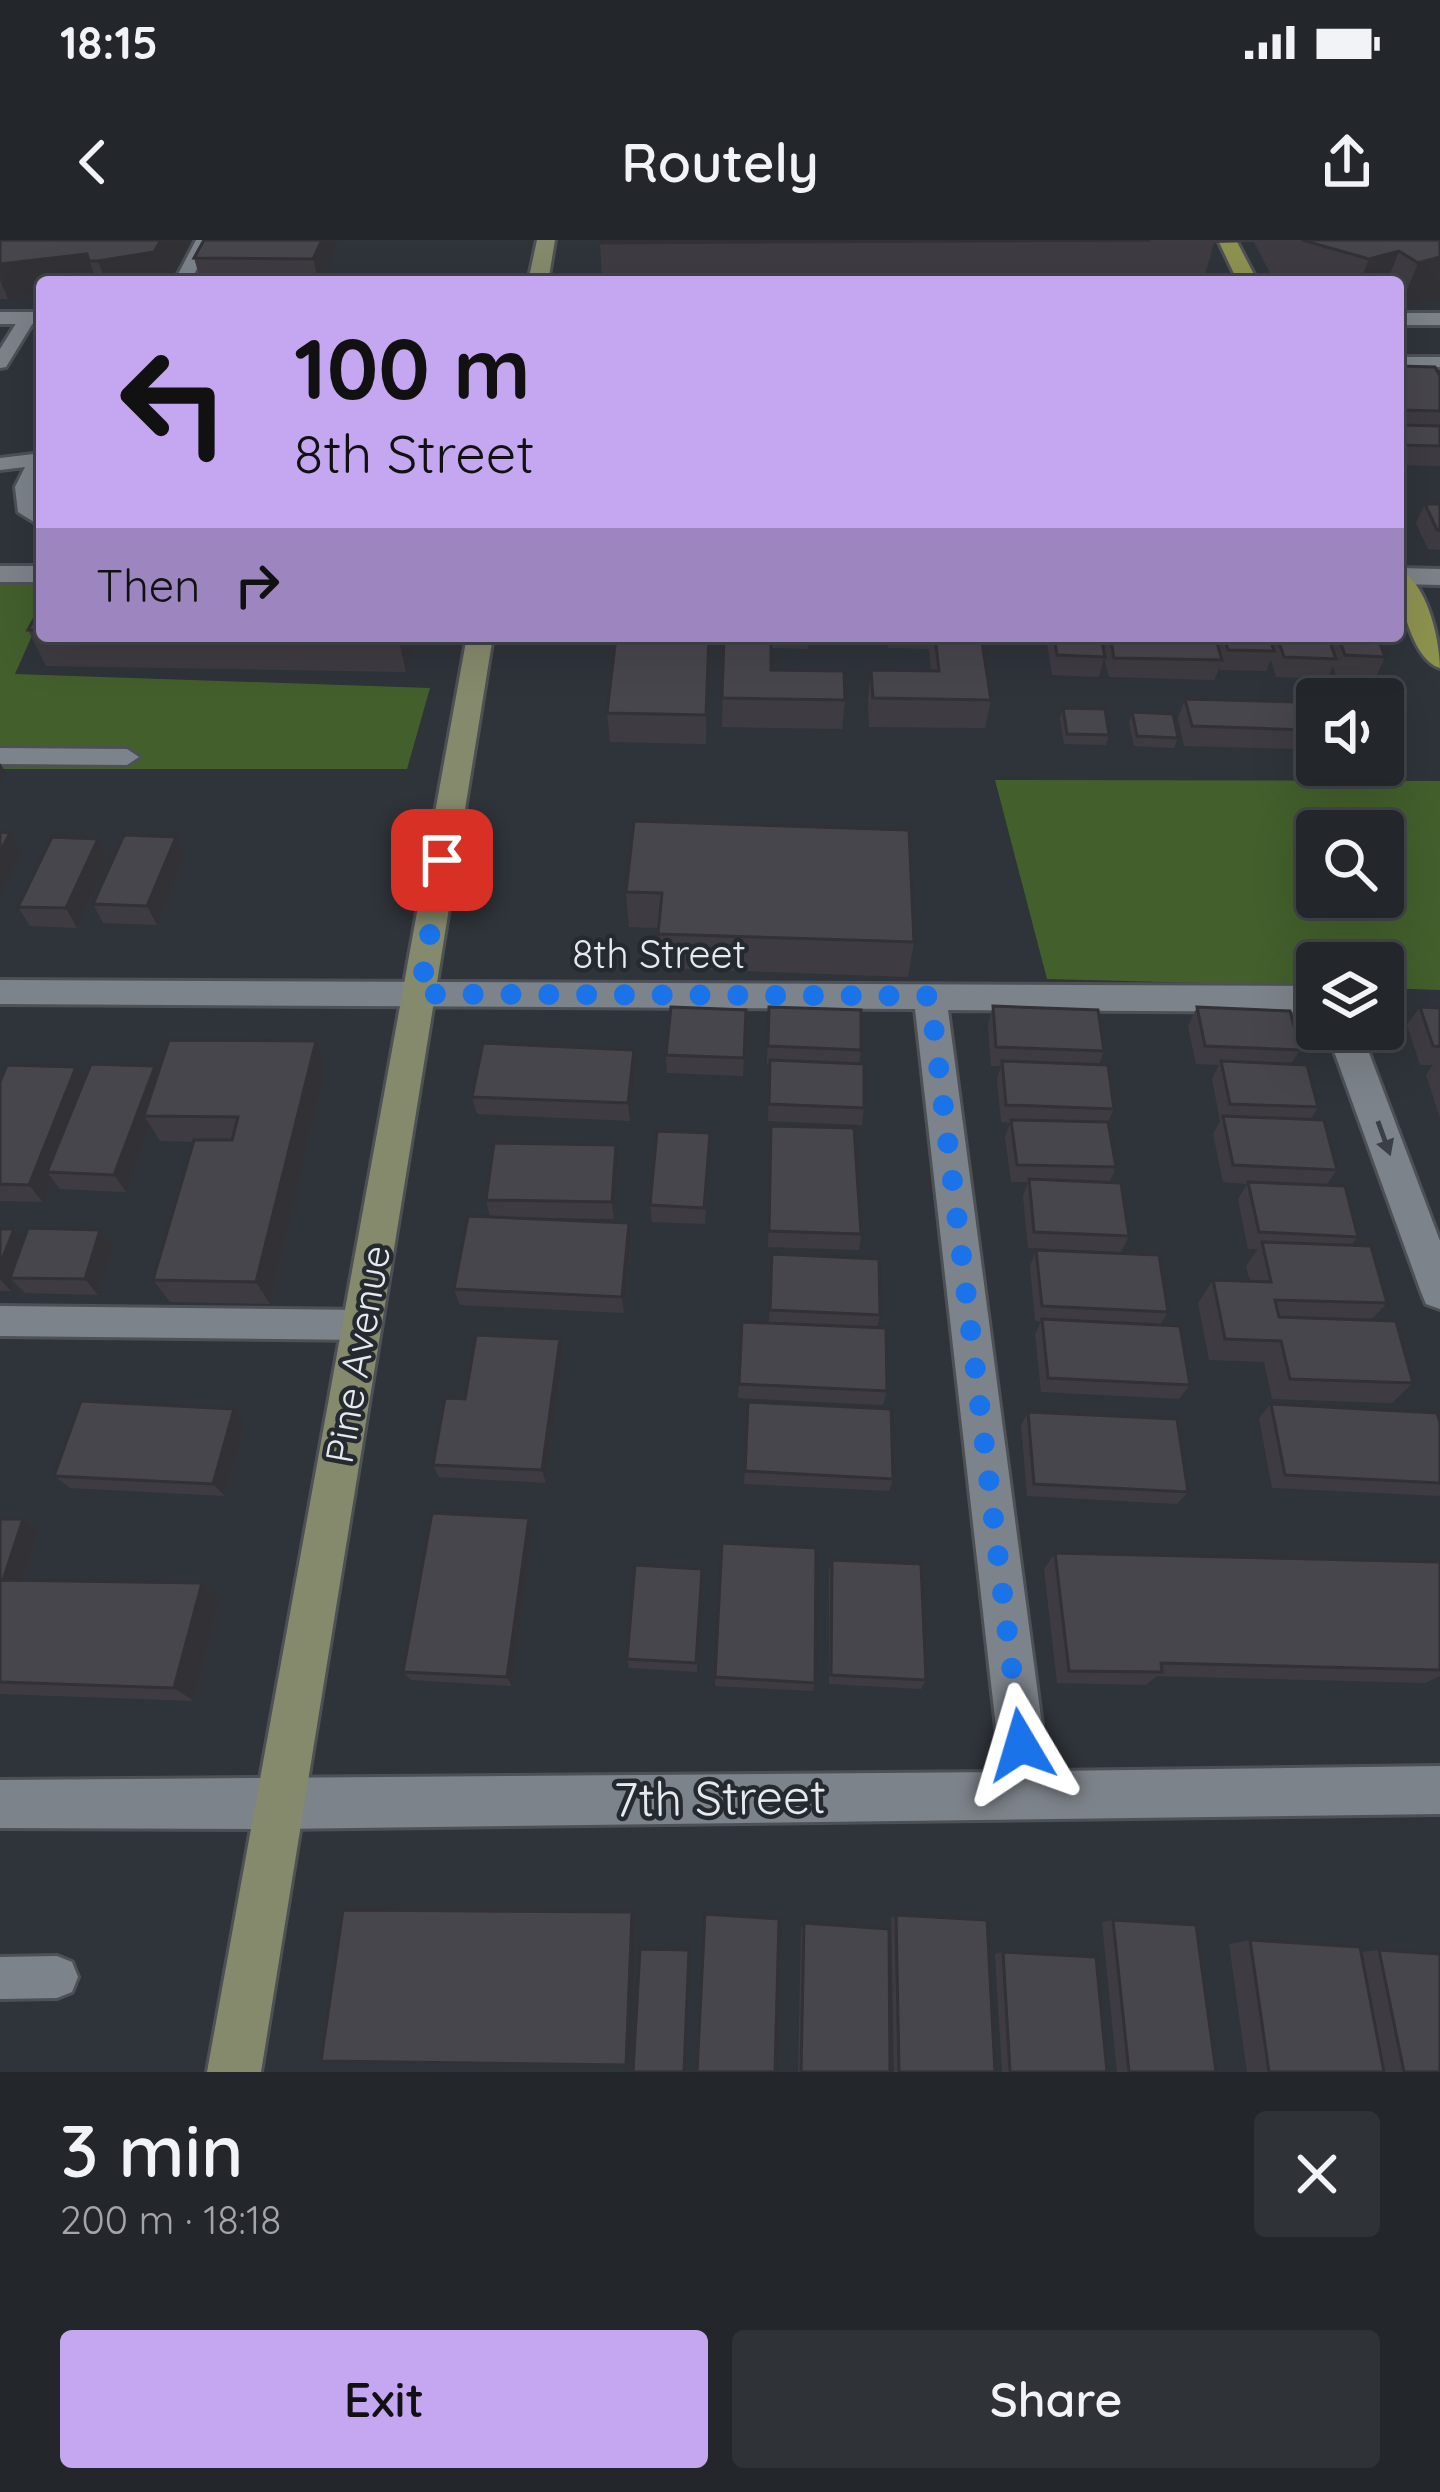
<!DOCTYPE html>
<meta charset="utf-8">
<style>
body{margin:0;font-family:Quicksand,sans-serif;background:#2f3338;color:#f1f3f6;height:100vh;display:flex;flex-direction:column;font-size:45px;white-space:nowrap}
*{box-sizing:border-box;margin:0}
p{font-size:39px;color:#a3a5a9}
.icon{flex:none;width:66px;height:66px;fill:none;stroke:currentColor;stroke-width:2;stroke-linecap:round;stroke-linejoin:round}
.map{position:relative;height:1832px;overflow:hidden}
.drawer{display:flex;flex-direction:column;background:#23272c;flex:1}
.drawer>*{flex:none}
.banner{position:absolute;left:36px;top:36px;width:1368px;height:366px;border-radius:12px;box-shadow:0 12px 48px #0002,0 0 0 3px #404448;background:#c5a7f1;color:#111;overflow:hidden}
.controls{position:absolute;left:1296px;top:438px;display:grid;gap:24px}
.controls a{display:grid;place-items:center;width:108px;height:108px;border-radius:12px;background:#23272c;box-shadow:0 12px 48px #0002,0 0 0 3px #404448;font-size:60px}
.pin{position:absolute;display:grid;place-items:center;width:102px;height:102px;color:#fff;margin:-51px;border-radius:24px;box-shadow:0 6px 18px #0006}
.me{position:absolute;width:132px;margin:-66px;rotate:353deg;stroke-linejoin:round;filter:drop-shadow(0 0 9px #0008)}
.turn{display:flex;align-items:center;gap:42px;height:252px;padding:0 60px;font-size:54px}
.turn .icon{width:156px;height:156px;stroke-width:2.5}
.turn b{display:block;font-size:84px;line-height:102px}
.then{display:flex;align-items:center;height:114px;padding:0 60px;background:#0003;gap:24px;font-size:45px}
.round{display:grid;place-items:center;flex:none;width:126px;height:126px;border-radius:12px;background:#2f3338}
.summary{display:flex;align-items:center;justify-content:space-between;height:204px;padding:0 60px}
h1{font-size:72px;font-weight:600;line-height:90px}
.action{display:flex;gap:24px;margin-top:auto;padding:24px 60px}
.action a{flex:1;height:138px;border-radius:12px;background:#c5a7f1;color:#111;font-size:48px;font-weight:600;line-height:138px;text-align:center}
.action a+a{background:#2f3338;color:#f1f3f6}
.status{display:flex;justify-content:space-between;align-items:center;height:84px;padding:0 60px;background:#23272c;direction:ltr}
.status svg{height:33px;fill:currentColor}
header{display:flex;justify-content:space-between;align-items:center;height:156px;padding:0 60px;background:#23272c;font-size:54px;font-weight:600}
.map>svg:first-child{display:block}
.green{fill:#435f2c;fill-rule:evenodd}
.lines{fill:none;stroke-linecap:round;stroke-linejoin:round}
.service-casing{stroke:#4d5156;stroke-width:6}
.minor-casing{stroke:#4d5156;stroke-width:6}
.secondary-casing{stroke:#4d5156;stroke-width:6}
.primary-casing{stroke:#4d5156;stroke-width:6}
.service{fill:#7d838a;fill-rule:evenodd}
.minor{fill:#7d838a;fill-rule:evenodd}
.secondary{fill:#868a6c;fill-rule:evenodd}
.primary{fill:#8e924f;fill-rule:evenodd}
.wall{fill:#3e3c42}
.shaded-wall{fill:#323136}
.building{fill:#48464d;stroke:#323136;stroke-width:3}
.oneway{fill:#3b4046}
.route{stroke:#1a73e8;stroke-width:21;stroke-dasharray:0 37.8}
.labels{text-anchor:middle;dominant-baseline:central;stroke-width:9;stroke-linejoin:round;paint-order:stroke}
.street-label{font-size:39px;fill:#e6e9ed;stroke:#252a30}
.near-street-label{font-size:48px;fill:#e6e9ed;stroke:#252a30}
</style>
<div class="status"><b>18:15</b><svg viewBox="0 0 49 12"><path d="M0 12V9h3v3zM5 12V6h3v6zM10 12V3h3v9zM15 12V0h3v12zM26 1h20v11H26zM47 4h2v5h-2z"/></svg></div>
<header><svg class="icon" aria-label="back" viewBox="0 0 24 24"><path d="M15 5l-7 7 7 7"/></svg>Routely<svg class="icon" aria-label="share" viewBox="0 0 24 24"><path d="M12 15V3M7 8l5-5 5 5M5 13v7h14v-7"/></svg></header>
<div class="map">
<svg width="1440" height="1832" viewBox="0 0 1440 1832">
<rect width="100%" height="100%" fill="#2f343a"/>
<!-- green -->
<path class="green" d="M0,342H42V373L15,434L430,448L407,529H0Z
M995,540L1440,541V750L1383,748V723H1317V746L1047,739ZM1317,591H1383V657H1317Z"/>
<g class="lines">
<defs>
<path id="service" d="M196,0H212L190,42H174Z
M22,74L36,78L6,127L0,128V109Z
M1398,117H1440V127H1398Z
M42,213V231L35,247L42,287L18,272L15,247L25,227L0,230V218Z
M0,508L127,509L139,517L127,525L0,524Z
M0,1066L363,1070L375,1075L379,1085L375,1095L363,1100L0,1096Z
M57,1716L72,1722L78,1737L72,1752L57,1758L0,1759V1717Z"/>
<path id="minor" d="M0,72H42V84H0Z
M1398,73H1440V85H1398Z
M0,326H42V342H0Z
M1398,328L1440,329V345L1398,344Z
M0,740L1317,746V772L948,770L1048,1531L1440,1526V1574L277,1589L0,1588V1540L1001,1532L915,769L0,764Z
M1326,789H1360L1440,1001V1069L1426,1064L1421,1052Z"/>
<path id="secondary" d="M537,0H555L548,42H528Z
M467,396H493L261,1832H207Z"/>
<path id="primary" d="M1218,0H1236L1258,42H1238Z
M1398,330C1427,340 1440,401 1440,428C1412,420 1398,357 1398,330Z"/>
</defs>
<!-- service casing -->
<use href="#service" class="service-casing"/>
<!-- minor casing -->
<use href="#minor" class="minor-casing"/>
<!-- secondary casing -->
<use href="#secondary" class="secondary-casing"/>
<!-- primary casing -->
<use href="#primary" class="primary-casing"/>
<!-- service -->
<use href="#service" class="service"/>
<!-- minor -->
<use href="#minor" class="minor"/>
<!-- secondary -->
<use href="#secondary" class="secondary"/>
<!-- primary -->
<use href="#primary" class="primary"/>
</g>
<!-- wall -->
<path class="wall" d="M0,0H190L167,42H42L8,59H0Z
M204,0H339L321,42H201L194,18Z
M600,0H1440L1400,68L1398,67V42L1274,41L1254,2L1214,3L1203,42H602Z
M1398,126L1440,136V226L1398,225Z
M1425,264H1440V310L1428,309L1416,283Z
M42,364V396H415L406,432L46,426L28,390Z
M710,396L706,504L610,502L607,473Z
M724,396H809L808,409L771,408V430L845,460L842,489L722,487Z
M887,396H981L991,460L985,488L869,487L868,459L871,430L931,431L929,409L888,408Z
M1046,396H1377L1385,417L1376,437L1336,435L1333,426L1327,439L1276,437L1271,420L1266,431L1220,430V427L1214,440L1109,437L1104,418L1099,437L1052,435Z
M1185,459L1302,471L1305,464H1317V503L1310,502L1307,492L1299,509L1184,506L1178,478Z
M1063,468L1109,495L1106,505L1064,504L1060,478Z
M1132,472L1178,498L1174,508L1134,506L1129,483Z
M634,581L914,702L908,737L660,728L659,688L629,687L626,652Z
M176,597L185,616L157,685L103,683L93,664Z
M98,599L109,618L77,688L30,686L18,667Z
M993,766L1104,811L1099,825L1114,869L1108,882L1116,927L1109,943L1129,996L1121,1012L1028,1008L1023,956L1028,942H1011L1005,897L1010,883L1001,882L997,839L1001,826H991L988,785Z
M769,767L861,810L859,824L864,868L862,885L768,881L770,825L767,824Z
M1197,767L1300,810L1291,824L1318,867L1310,880L1337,930L1326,945L1358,997L1351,1005L1387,1063L1371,1080L1413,1143L1392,1163L1272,1159L1264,1122L1209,1120L1198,1063L1213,1040L1250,1041L1246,1026L1258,1009H1248L1238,959L1247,944L1223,942L1213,894L1220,881L1212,839L1219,825L1196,824L1188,786Z
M1420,767L1440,768V878L1426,835L1433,825H1420L1407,785Z
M746,770L743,836L667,833L666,815Z
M316,801L326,828L270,1064L170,1062L153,1040L194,902L160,901L151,886L126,952L60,949L52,939L43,962L0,961V842L84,839L159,832Z
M636,828L630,881L477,874L472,857Z
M771,886L861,994L859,1010L768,1007Z
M710,893L705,984L652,982L650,965Z
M618,922L614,979L490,977L486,960Z
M629,983L631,999L624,1073L460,1065L454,1049Z
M0,989H14L24,1001L100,990L113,1006L98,1055L25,1053L14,1042L11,1051H0Z
M1036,1010L1168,1072L1160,1085L1190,1145L1179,1159L1041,1152L1035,1094L1041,1082L1035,1081L1030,1026Z
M772,1014L880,1075L877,1088L887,1151L883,1165L738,1158L742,1082L769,1083Z
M563,1114L546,1243L439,1237L433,1225L465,1159Z
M748,1162L893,1239L889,1251L744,1244Z
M1271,1164L1440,1183V1256L1272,1248L1259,1178Z
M234,1169L245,1182L225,1256L70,1248L54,1236Z
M1028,1172L1188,1252L1177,1264L1027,1256L1021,1185Z
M0,1279H23L39,1291L24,1340L202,1343L220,1358L194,1461L0,1454Z
M533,1290L512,1446L411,1440L403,1432Z
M722,1303L815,1443L813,1451L715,1446Z
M1055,1313L1440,1322V1436L1425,1443L1157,1436L1146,1445L1057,1443L1044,1329Z
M832,1320L926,1440L921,1449L829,1444V1331Z
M702,1329L697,1432L629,1428L627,1419Z
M896,1675L995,1832H894L891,1678Z
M1113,1680L1216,1832H1117L1102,1682Z
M804,1683L890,1832H798L801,1687Z
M1250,1700L1361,1712L1379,1710L1440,1832H1247L1229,1704Z
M1003,1712L1107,1832H1002L995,1714Z"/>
<!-- shaded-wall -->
<path class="shaded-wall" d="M161,0H190L167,42H106L98,21Z
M322,0H339L321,42H319L313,19Z
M1399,11L1387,42H1360L1369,19Z
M87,14L97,42H42V55L8,59L0,40V24Z
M1440,17V58L1400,68L1418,23Z
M398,396H415L406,432Z
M709,396H710L706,504V475Z
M0,523L6,533L0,544Z
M10,593L21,612L0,654V612Z
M176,597L185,616L157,685L147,666Z
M98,599L109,618L77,688L66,668Z
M316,801L326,828L270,1064L256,1042Z
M634,810L636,828L630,881L628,863Z
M155,826L166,844L144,876L151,886L126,952L114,935Z
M76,827L88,845L47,932L52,939L43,962L29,945Z
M616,905L618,922L614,979L612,962Z
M629,983L631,999L624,1073L622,1057Z
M14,989L28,1006L10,1038L14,1042L11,1051L0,1039V1025Z
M100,990L113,1006L98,1055L85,1039Z
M560,1099L563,1114L546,1243L542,1230Z
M234,1169L245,1182L225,1256L213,1244Z
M529,1278L533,1290L512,1446L507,1437Z
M23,1279L39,1291L7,1394L0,1351Z
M202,1343L220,1358L194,1461L174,1448Z
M632,1672L635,1677L630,1823L626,1825Z"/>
<!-- building -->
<path class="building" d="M0,0H161L154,12L98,21H89L87,14L0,24Z
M204,0H322L313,19L194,18Z
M600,0H1150L600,3Z
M1302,0H1440V17L1418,23L1399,11L1369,19Z
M1398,126L1435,127L1440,136V171L1400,170L1398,166Z
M1398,185L1440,186V206L1398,205Z
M1425,264H1440V290H1437Z
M42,364V390H28Z
M616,396H709L706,475L607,473Z
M724,396H771V430L844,431L845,460L722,458Z
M935,396H981L991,460L873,458L871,430L939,431Z
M1054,396H1101L1105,417L1057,415Z
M1110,396H1215L1222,420L1114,418Z
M1224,396H1269L1274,411L1228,410Z
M1277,396H1328L1336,419L1284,417Z
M1338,396H1377L1385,417L1345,415Z
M1185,459L1299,462L1308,490L1192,486Z
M1305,464H1317V492H1314Z
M1063,468L1105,469L1109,495L1067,494Z
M1132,472L1173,474L1178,498L1137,496Z
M634,581L909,590L914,702L658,694L662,653L626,652Z
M0,592L10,593L0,612Z
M124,595L176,597L147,666L93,664Z
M52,597L98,599L66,668L18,667Z
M993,766L1098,770L1104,811L996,807Z
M671,767L746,770L744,818L666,815Z
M769,767L861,770V810L768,806Z
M1197,767L1290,771L1300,810L1205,806Z
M1420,767L1440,768V807L1433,806Z
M169,800L316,801L256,1042L153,1040L194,900H232L238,877L144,876Z
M483,803L634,810L628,863L472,857Z
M770,820L864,824V868L769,864Z
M1002,821L1108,825L1114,869L1006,865Z
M1221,821L1307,825L1318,867L1230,864Z
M91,824L155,826L114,935L47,932Z
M7,825L76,827L29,945L0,944V842Z
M1223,876L1324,880L1337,930L1233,925Z
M1011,880L1108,882L1116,927L1017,925Z
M771,886L854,888L861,994L769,991Z
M657,891L710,893L704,968L650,965Z
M494,903L616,905L612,962L486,960Z
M1029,939L1121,943L1129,996L1034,992Z
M1248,942L1345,946L1358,997L1259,992Z
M468,976L629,983L622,1057L454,1049Z
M28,988L100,990L85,1039L10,1038Z
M0,989H14L0,1025Z
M1262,1002L1371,1006L1387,1063L1275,1060L1279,1077L1396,1081L1413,1143L1290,1139L1281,1101L1225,1099L1213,1040L1271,1042Z
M1036,1010L1159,1015L1168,1072L1042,1066Z
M772,1014L879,1019L880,1075L770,1070Z
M1042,1079L1180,1086L1190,1145L1048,1138Z
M742,1082L886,1088L887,1151L739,1144Z
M476,1095L560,1099L542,1230L433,1225L445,1158L465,1159Z
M81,1161L234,1169L213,1244L54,1236Z
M748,1162L891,1169L893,1239L745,1231Z
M1271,1164L1437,1173L1440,1183V1243L1285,1235Z
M1028,1172L1177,1179L1188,1252L1034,1244Z
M432,1273L529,1278L507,1437L403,1432Z
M0,1279H23L3,1340H0Z
M722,1303L816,1308L815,1443L715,1437Z
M1055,1313L1440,1322V1430L1161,1423L1162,1432L1069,1431Z
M832,1320L921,1324L926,1440L831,1435Z
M635,1325L702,1329L696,1423L627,1419Z
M0,1340L202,1343L174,1448L0,1442Z
M343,1670L632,1672L626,1825L321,1821Z
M705,1674L779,1679L775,1832H697Z
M896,1675L987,1680L995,1832H899Z
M1113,1680L1196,1685L1216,1832H1129Z
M804,1683L889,1689L890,1832H801Z
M1250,1700L1360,1707L1384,1832H1269Z
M640,1709L689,1710L684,1832H633Z
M1379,1710L1440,1714V1832H1404Z
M1003,1712L1096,1717L1107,1832H1010Z"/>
<!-- one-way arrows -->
<defs><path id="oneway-solid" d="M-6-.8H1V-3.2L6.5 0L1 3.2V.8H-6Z" transform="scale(3)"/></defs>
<use class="oneway" href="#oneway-solid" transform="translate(1384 898) rotate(70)"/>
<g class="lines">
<!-- route -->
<path class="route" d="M442,620L420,754L930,756L1021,1505"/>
</g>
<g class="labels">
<!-- street labels -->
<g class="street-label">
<text x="659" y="713">8th Street</text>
<text transform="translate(357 1114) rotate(-80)">Pine Avenue</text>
</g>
<!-- near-street labels -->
<g class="near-street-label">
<text transform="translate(720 1557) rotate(-1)">7th Street</text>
</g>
</g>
</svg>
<div class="controls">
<a><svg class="icon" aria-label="sound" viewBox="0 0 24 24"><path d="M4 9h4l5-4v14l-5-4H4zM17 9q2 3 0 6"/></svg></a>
<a><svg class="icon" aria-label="search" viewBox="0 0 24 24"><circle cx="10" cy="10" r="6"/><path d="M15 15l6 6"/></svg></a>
<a><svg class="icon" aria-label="layers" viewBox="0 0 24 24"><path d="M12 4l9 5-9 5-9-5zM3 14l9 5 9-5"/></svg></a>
</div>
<div class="pin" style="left:442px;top:620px;background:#d93025"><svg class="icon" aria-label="arrive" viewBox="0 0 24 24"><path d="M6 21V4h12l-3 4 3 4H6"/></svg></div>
<svg class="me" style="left:1021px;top:1505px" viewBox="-20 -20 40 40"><path d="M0-17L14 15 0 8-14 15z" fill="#1a73e8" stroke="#fff" stroke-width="4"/></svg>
<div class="banner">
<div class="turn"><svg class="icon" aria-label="left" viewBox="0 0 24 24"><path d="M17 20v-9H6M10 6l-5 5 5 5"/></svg><div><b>100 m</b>8th Street</div></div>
<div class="then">Then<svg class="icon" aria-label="right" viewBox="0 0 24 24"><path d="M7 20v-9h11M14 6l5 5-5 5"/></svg></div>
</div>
</div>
<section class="drawer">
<div class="summary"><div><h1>3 min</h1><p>200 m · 18:18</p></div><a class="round"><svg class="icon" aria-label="close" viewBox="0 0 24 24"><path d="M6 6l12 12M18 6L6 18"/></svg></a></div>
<div class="action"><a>Exit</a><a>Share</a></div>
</section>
